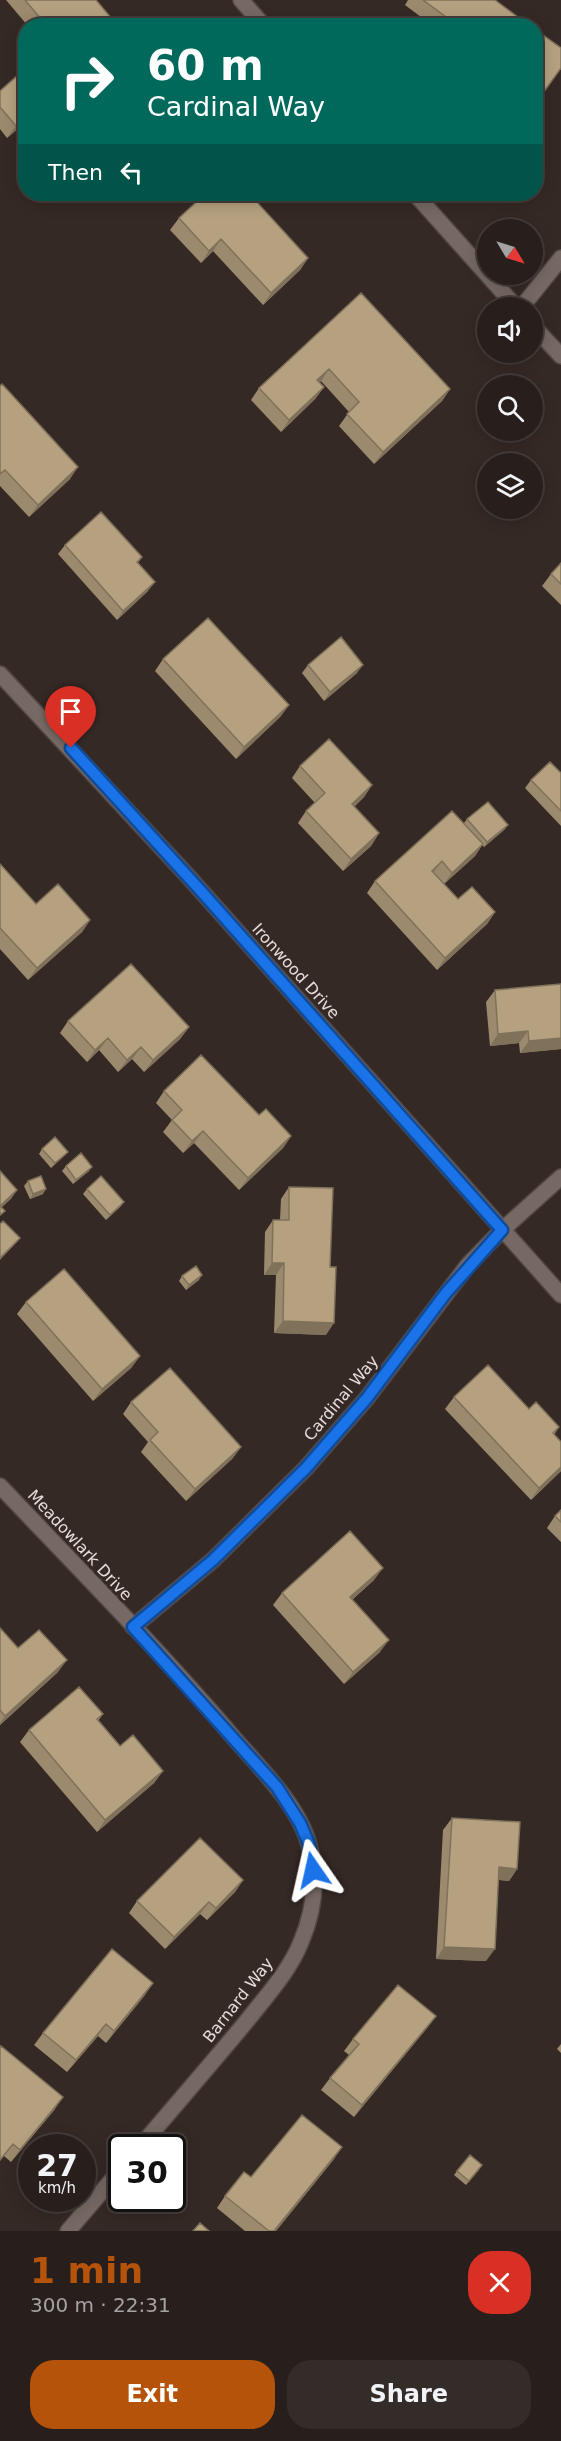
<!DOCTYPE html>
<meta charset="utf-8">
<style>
body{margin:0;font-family:"DejaVu Sans",sans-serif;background:#342c29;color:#f1f3f6;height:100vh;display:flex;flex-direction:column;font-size:22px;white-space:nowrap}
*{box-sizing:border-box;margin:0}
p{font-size:20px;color:#a5a2a3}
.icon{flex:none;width:33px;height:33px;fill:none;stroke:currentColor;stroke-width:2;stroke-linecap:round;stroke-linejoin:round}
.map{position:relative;height:2231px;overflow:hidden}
.drawer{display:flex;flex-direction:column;background:#281f1c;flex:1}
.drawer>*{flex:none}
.top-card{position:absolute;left:18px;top:18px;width:525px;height:183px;border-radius:24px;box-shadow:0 3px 15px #0003,0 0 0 2px #443d3b;background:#00695c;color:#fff;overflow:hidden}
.needle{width:39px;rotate:128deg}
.fabs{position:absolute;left:477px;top:219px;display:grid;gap:12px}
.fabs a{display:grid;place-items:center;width:66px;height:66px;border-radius:50%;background:#281f1c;box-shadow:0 3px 15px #0003,0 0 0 2px #443d3b;font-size:30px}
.speed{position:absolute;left:18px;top:2134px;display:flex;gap:12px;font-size:30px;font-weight:700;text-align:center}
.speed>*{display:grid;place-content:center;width:78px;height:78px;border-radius:50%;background:#281f1c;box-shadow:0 3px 15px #0003,0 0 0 2px #443d3b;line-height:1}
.speed small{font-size:15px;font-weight:400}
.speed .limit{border:3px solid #111;border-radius:9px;background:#fff;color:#111}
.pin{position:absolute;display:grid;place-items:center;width:51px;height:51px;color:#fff;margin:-62px -26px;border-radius:50% 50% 50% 0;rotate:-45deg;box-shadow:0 0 6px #0007}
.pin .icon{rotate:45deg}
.me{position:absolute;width:66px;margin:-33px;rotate:349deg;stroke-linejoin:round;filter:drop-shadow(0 0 4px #0008)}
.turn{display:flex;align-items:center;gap:21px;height:126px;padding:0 30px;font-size:27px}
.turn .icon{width:78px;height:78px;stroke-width:2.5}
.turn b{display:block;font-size:42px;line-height:51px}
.then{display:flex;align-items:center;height:57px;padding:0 30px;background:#0003;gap:12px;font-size:22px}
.round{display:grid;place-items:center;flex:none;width:63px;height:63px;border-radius:24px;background:#342c29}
.overview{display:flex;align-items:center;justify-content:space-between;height:102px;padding:0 30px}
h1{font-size:36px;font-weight:700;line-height:45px;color:#b45309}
.cta{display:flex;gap:12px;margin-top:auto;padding:12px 30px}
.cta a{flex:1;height:69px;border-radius:24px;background:#b45309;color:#fff;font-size:24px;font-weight:700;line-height:69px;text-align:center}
.cta a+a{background:#342c29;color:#f1f3f6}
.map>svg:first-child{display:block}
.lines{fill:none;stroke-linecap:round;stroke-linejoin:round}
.street-casing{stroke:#514744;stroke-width:18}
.street{stroke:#766964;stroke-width:15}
.wall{fill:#9c8a6e}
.shaded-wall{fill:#7f715a}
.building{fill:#b5a180;stroke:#7f715a;stroke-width:1.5}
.route-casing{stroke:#114b97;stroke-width:15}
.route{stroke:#1a73e8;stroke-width:10}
.labels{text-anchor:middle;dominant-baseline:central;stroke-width:6;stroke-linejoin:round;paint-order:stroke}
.street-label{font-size:16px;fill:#e6dedc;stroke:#352925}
</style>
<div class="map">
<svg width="561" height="2231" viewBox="0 0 561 2231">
<rect width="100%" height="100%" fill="#352925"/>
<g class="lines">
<defs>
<path id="street" d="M241,0L264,26
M415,194L517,308
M521,308L561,258
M532,325L561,356
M0,674L186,874L561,1295
M0,1486C79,1569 160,1651 234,1738C260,1768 299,1806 309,1845C318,1878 314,1912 301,1942C290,1970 268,1994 250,2017C214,2061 176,2104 139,2148
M133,1627L213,1560L306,1468L367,1398L468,1265L502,1230L561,1177
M68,2231L122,2168"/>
</defs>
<!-- street casing -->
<use href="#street" class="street-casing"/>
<!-- street -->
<use href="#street" class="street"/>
</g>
<!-- wall -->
<path class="wall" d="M6,0H96L118,26H28Z
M408,0H495L530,26H433L405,5Z
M0,91L26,122L7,138L0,129Z
M205,194H262L256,201L308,258L300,270L263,305L213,251L201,263L170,230L179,218Z
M361,293L450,389L442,401L374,464L339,426L349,412L321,381L319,383L324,387L315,399L281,432L251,400L259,388Z
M0,386L70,479L29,517L0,486Z
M65,545L142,557L138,563L148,591L117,620L58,554Z
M561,563V605L542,586L551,574Z
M163,659L289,705L280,717L236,759L155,671Z
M308,665L357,673L324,701L302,673Z
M300,766L372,785L364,797L354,807L379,833L371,846L343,871L298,823L306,811L315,803L292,778Z
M561,773V826L525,788L531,780Z
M467,819L508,825L504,830L484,847L482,845L475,856L444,884L458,899L495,912L487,924L437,970L367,893L375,881L464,823Z
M0,864L36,904L90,920L82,932L28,980L0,949Z
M561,984V1049L520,1053L519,1043L490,1046L486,1002L495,990Z
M68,1021L189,1027L180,1039L144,1072L132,1059L118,1072L99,1050L87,1062L60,1033Z
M164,1091L259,1115L291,1136L283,1148L239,1190L194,1143L183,1153L163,1132L172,1120L156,1103Z
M42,1149L68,1152L64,1156L51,1168L39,1154Z
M66,1166L89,1171L73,1184L62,1171Z
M28,1181L43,1194L30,1199L24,1186Z
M289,1187L326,1335L274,1333L276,1275H264L265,1232L273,1220H280L281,1199Z
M87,1189L124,1202L120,1207L106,1220L83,1194Z
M182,1276L199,1280L186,1290L179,1281Z
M26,1302L140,1356L131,1368L93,1401L17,1314Z
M454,1397L559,1427L554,1435L561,1471L531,1500L445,1409Z
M131,1402L241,1447L232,1459L186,1501L141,1452L148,1442L123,1414Z
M561,1510V1542L547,1528L555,1516Z
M374,1580L352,1600L380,1652L344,1684L273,1605L282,1593Z
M0,1628L18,1648L58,1672L0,1725Z
M103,1714L98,1721L120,1746L163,1771L154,1783L97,1832L20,1742L29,1730Z
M452,1818L517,1869L509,1881L499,1880L486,1961L436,1959L443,1830Z
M243,1880L235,1892L207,1920L200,1914L165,1949L129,1913L137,1901Z
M145,1995L106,2043L98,2036L67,2072L34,2045L43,2033Z
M436,2016L427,2028L354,2117L321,2090L330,2078L349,2055L344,2051L353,2039Z
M561,2044V2053L557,2049Z
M1,2046L55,2109L11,2162L4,2156Z
M334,2159L276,2231H245L217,2208L225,2196L251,2177Z
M479,2170L466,2185L454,2175L457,2171Z"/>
<!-- shaded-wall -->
<path class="shaded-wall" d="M26,117V122L7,138L16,126Z
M260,194H262L259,198L245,211L254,199Z
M221,239L213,251L201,263L209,251Z
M308,258L300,270L263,305L271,293Z
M329,369L321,381L309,392L317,380Z
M324,387L315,399L281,432L289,420Z
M450,389L442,401L374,464L383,452Z
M78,467L70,479L29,517L38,505Z
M155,582L148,591L117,620L123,611Z
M363,665L357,673L324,701L330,692Z
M289,705L280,717L236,759L244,747Z
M372,785L364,797L344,816L352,804Z
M508,825L504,830L484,847L487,842Z
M379,833L371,846L343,871L351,859Z
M483,844L475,856L443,885L452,873Z
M442,861L433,873L432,871Z
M495,912L487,924L437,970L445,958Z
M90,920L82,932L28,980L37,968Z
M189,1027L180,1039L144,1072L153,1060Z
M528,1031L519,1043L490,1046L498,1034Z
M108,1038L99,1050L87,1062L95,1050Z
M561,1038V1049L520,1053L529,1041Z
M141,1047L132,1059L118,1072L127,1060Z
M203,1131L194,1143L183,1153L192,1141Z
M291,1136L283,1148L239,1190L248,1178Z
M68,1152L64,1156L51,1168L55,1163Z
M92,1167L89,1171L73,1184L76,1180Z
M46,1189L43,1194L30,1199L33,1194Z
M17,1190L11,1199L0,1209V1206Z
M124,1202L120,1207L106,1220L110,1215Z
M20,1238L17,1242L0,1260V1258Z
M272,1263H284L276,1275H264Z
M202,1275L199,1280L186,1290L189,1285Z
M283,1321L334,1323L326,1335L274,1333Z
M140,1356L131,1368L93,1401L102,1389Z
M241,1447L232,1459L186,1501L195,1489Z
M561,1467V1471L531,1500L539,1488Z
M383,1568L374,1580L342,1609L350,1597Z
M389,1640L380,1652L344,1684L353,1672Z
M67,1660L58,1672L0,1725V1723L5,1716Z
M163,1771L154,1783L97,1832L105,1820Z
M499,1867L517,1869L509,1881L491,1879Z
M243,1880L235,1892L207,1920L216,1908Z
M209,1902L200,1914L165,1949L174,1937Z
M444,1947L495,1949L486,1961L436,1959Z
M153,1983L145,1995L106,2043L114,2031Z
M436,2016L427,2028L354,2117L362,2105Z
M106,2024L98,2036L67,2072L76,2060Z
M63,2097L55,2109L11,2162L20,2150Z
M342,2147L334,2159L276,2231H274Z"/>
<!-- building -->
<path class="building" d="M25,0H96L118,26H47Z
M423,0H495L530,26H446L450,20Z
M536,30L561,48V68L538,100L536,98Z
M26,68V117L16,126L0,107V91Z
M205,194H260L254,199L308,258L271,293L221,239L209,251L179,218Z
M361,293L450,389L383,452L347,414L359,402L329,369L317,380L324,387L289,420L259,388Z
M2,384L78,467L38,505L5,470L0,474V386Z
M101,512L142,557L137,562L155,582L123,611L65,545Z
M561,563V584L551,574Z
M208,618L289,705L244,747L163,659Z
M341,637L363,665L330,692L308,665Z
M329,739L372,785L352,804L379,833L351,859L306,811L325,793L300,766Z
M550,762L561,773V811L531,780Z
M488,802L508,825L487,842L467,819Z
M452,811L483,844L452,873L442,861L432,871L458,899L472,887L495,912L445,958L375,881Z
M0,864L36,904L58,884L90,920L37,968L0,928Z
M131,964L189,1027L153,1060L141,1047L127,1060L108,1038L95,1050L68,1021Z
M561,984V1038L529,1041L528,1031L498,1034L495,990Z
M201,1055L259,1115L266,1109L291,1136L248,1178L203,1131L192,1141L172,1120L182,1110L164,1091Z
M55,1137L68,1152L55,1163L42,1149Z
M81,1153L92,1167L76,1180L66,1166Z
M0,1171L17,1190L0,1206L5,1211L0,1215Z
M41,1176L46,1189L33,1194L28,1181Z
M101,1176L124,1202L110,1215L87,1189Z
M289,1187L333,1188L330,1267H336L334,1323L283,1321L284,1263H272L273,1220H289Z
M3,1221L20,1238L0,1258V1224Z
M196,1266L202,1275L189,1285L182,1276Z
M64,1269L140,1356L102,1389L26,1302Z
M488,1365L529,1409L536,1402L559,1427L553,1433L561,1442V1467L539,1488L454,1397Z
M170,1368L241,1447L195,1489L150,1440L158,1432L131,1402Z
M561,1510V1522L555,1516Z
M350,1531L383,1568L350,1597L389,1640L353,1672L282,1593Z
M0,1628L18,1648L39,1630L67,1660L5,1716L0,1710Z
M79,1687L103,1714L97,1719L120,1746L133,1735L163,1771L105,1820L29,1730Z
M452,1818L520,1822L517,1869L499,1867L495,1949L444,1947Z
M200,1838L243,1880L216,1908L209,1902L174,1937L137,1901Z
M112,1949L153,1983L114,2031L106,2024L76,2060L43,2033Z
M398,1985L436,2016L362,2105L330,2078L359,2044L353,2039Z
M1,2046L63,2097L20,2150L13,2144L0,2160V2048Z
M302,2115L342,2147L274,2231H269L225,2196L244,2172L251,2177Z
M470,2155L482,2165L469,2181L457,2171Z
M200,2223L209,2231H193Z"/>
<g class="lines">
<defs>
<path id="route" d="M71,748L201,891L502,1230L446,1293L367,1398L306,1468L213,1560L133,1627L277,1787L300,1823L309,1844L313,1870"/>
</defs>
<!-- route casing -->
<use href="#route" class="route-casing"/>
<!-- route -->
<use href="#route" class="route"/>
</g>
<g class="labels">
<!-- street labels -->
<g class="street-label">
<text transform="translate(296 971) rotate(48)">Ironwood Drive</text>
<text transform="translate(341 1398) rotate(-50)">Cardinal Way</text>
<text transform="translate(80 1545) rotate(47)">Meadowlark Drive</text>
<text transform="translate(238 2000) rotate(-52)">Barnard Way</text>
</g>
</g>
</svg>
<div class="fabs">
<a><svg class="needle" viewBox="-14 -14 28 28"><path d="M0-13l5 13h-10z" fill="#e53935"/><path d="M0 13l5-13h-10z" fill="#a5a2a3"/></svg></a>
<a><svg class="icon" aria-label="sound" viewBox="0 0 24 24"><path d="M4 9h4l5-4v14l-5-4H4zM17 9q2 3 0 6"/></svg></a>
<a><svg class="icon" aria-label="search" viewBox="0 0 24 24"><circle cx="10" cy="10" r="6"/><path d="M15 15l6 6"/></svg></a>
<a><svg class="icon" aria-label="layers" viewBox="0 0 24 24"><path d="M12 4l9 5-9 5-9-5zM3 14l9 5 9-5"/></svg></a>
</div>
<div class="speed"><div>27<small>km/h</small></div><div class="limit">30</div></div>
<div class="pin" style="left:71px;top:748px;background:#d93025"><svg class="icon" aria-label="arrive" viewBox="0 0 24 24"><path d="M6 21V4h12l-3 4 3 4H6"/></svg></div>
<svg class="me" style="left:313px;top:1870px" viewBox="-20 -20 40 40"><path d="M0-17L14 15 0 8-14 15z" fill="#1a73e8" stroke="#fff" stroke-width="4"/></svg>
<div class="top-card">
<div class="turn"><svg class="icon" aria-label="right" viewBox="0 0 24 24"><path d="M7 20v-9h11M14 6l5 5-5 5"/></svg><div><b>60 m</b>Cardinal Way</div></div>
<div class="then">Then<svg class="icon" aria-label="left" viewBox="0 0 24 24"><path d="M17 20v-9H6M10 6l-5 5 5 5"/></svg></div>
</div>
</div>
<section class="drawer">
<div class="overview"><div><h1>1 min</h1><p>300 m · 22:31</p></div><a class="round" style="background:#d93025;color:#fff"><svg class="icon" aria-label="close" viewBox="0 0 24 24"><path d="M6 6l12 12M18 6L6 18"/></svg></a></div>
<div class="cta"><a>Exit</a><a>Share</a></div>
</section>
